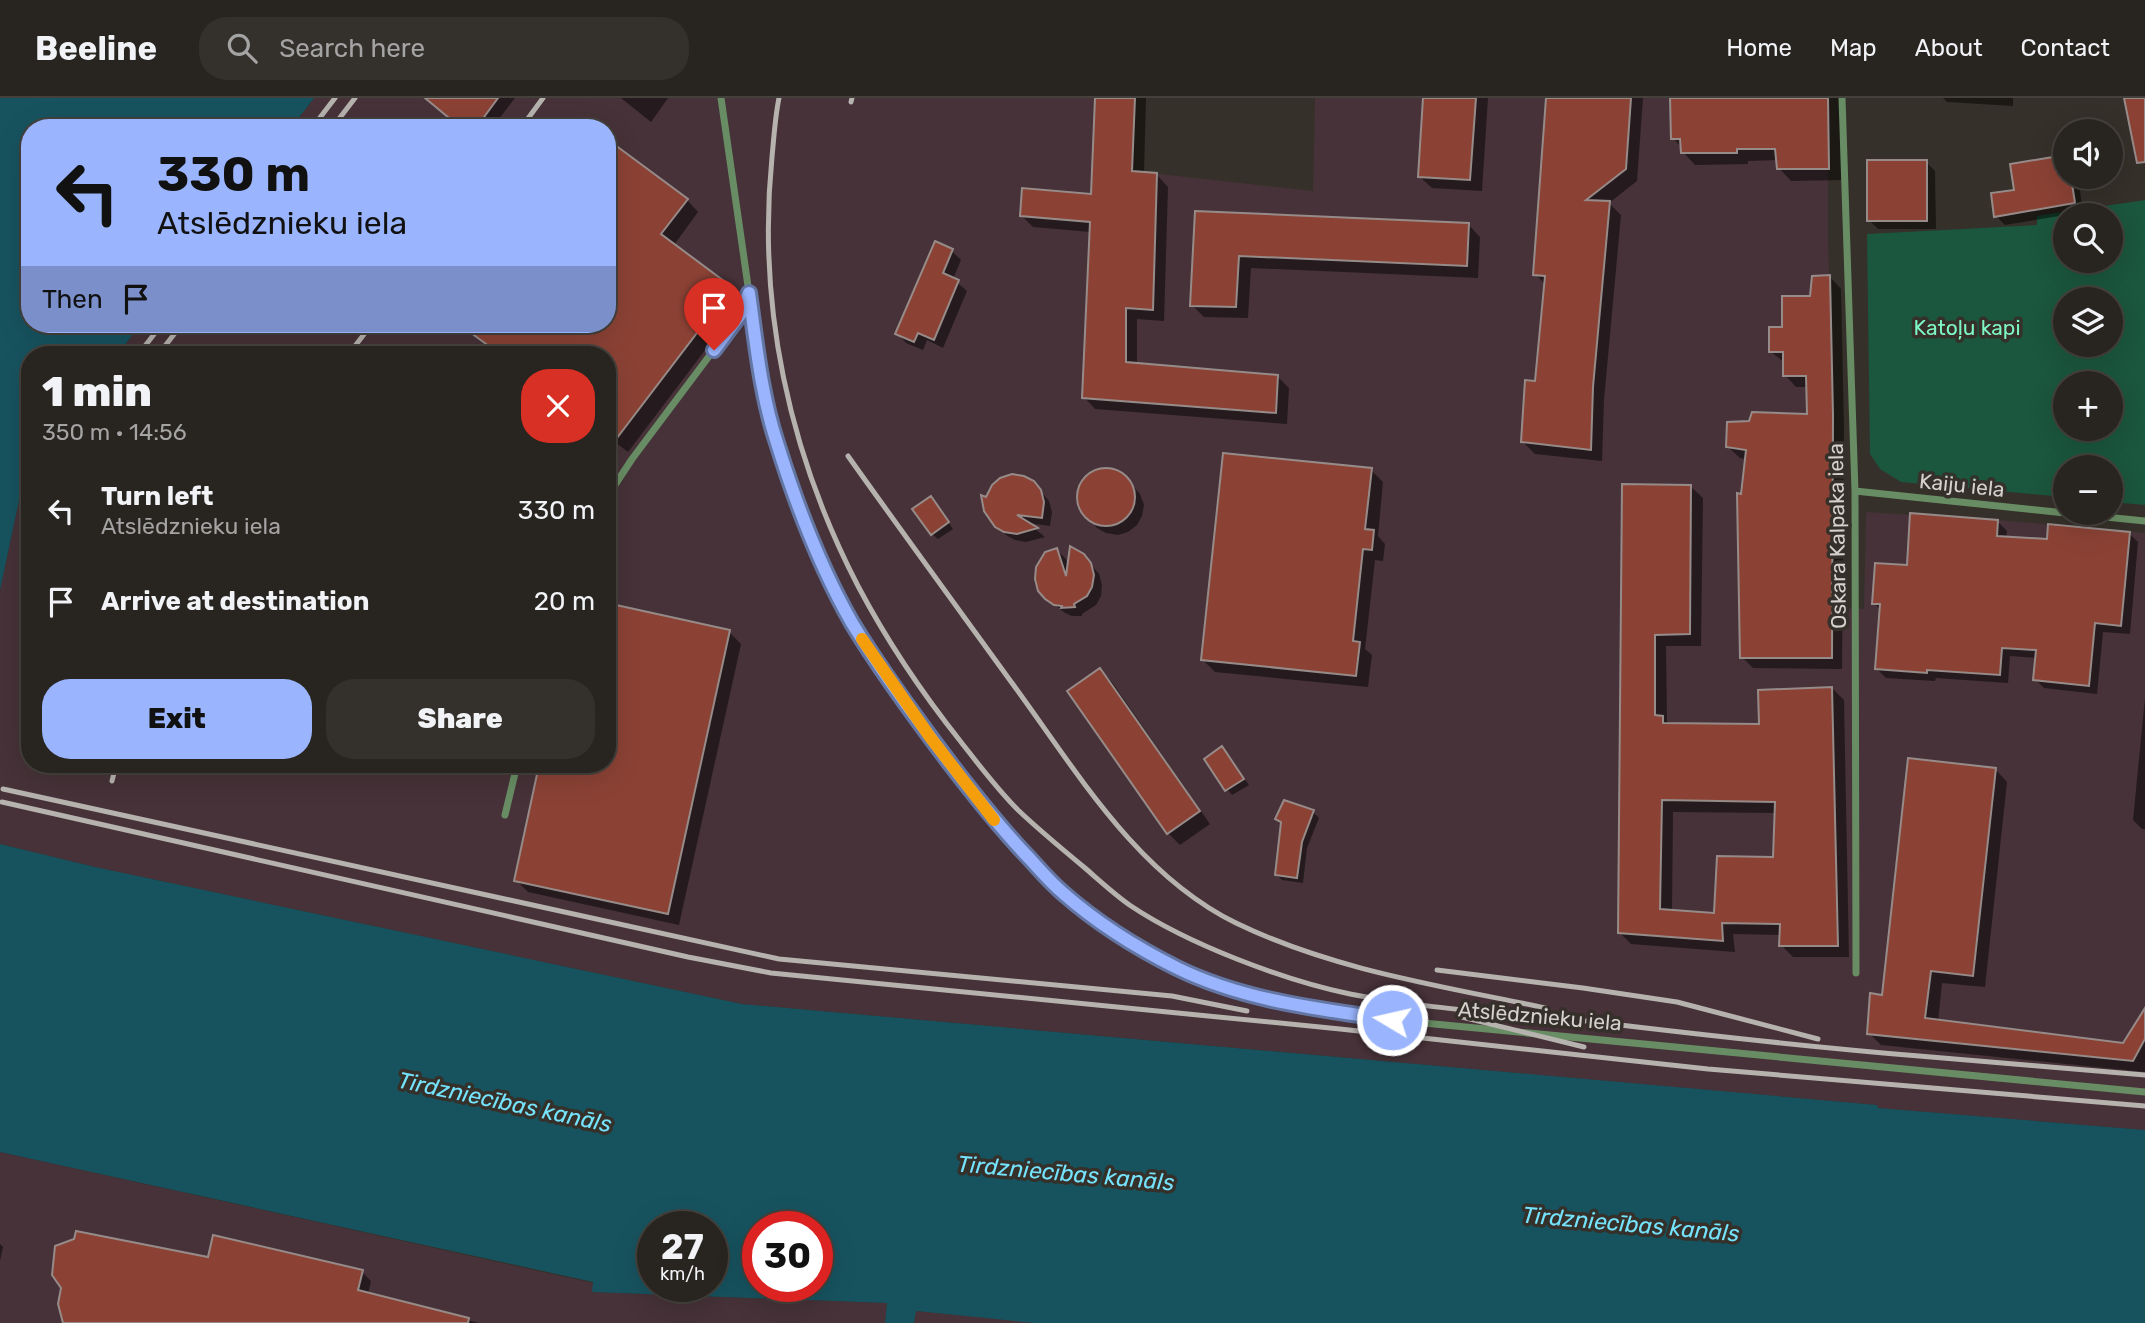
<!DOCTYPE html>
<meta charset="utf-8">
<style>
body{margin:0;font-family:Rubik,sans-serif;background:#34302c;color:#f1f3f6;height:100vh;display:flex;flex-direction:column;font-size:26px;white-space:nowrap}
*{box-sizing:border-box;margin:0}
p{font-size:23px;color:#a5a4a4}
.icon{flex:none;width:38px;height:38px;fill:none;stroke:currentColor;stroke-width:2;stroke-linecap:round;stroke-linejoin:round}
.map{position:relative;flex:1;overflow:hidden}
.side{position:absolute;left:21px;top:248px;width:595px;height:427px;display:flex;flex-direction:column;background:#28241f;border-radius:28px;box-shadow:0 7px 28px #0002,0 0 0 2px #44413d}
.side>*{flex:none}
.top-card{position:absolute;left:21px;top:21px;width:595px;height:214px;border-radius:28px;box-shadow:0 7px 28px #0002,0 0 0 2px #44413d;background:#9ab5fd;color:#111;overflow:hidden}
.fabs{position:absolute;left:2053px;top:21px;display:grid;gap:14px}
.fabs a{display:grid;place-items:center;width:70px;height:70px;border-radius:50%;background:#28241f;box-shadow:0 7px 28px #0002,0 0 0 2px #44413d;font-size:35px}
.speed{position:absolute;left:637px;top:1113px;display:flex;gap:14px;font-size:35px;font-weight:700;text-align:center}
.speed>*{display:grid;place-content:center;width:91px;height:91px;border-radius:50%;background:#28241f;box-shadow:0 7px 28px #0002,0 0 0 2px #44413d;line-height:1}
.speed small{font-size:18px;font-weight:400}
.speed .limit{border:10px solid #d22;background:#fff;color:#111}
.pin{position:absolute;display:grid;place-items:center;width:60px;height:60px;color:#fff;margin:-72px -30px;border-radius:50% 50% 50% 0;rotate:-45deg;box-shadow:0 0 7px #0007}
.pin .icon{rotate:45deg}
.me{position:absolute;width:77px;margin:-38px;rotate:279deg;stroke-linejoin:round;filter:drop-shadow(0 0 5px #0008)}
.turn{display:flex;align-items:center;gap:24px;height:147px;padding:0 21px;font-size:32px}
.turn .icon{width:91px;height:91px;stroke-width:2.5}
.turn b{display:block;font-size:49px;line-height:60px}
.then{display:flex;align-items:center;height:66px;padding:0 21px;background:#0003;gap:14px;font-size:26px}
.round{display:grid;place-items:center;flex:none;width:74px;height:74px;border-radius:28px;background:#34302c}
.headline{display:flex;align-items:center;justify-content:space-between;height:119px;padding:0 21px}
h1{font-size:42px;font-weight:800;line-height:52px}
.cta{display:flex;gap:14px;margin-top:auto;padding:14px 21px}
.cta a{flex:1;height:80px;border-radius:28px;background:#9ab5fd;color:#111;font-size:28px;font-weight:800;line-height:80px;text-align:center}
.cta a+a{background:#34302c;color:#f1f3f6}
ul{padding:0;list-style:none}
li{display:flex;align-items:center;gap:21px;height:91px;padding:0 21px}
li div{flex:1}
li b{display:block;font-size:26px}
li em{font-style:normal}
header{display:flex;align-items:center;gap:42px;box-sizing:border-box;height:98px;padding:0 35px;background:#28241f;border-bottom:2px solid #44413d}
header strong{font-size:33px}
nav{display:flex;gap:38px;margin-inline-start:auto;font-size:24px}
.search{width:490px;height:63px;background:#34302c;display:flex;align-items:center;gap:18px;box-sizing:border-box;padding:0 24px;border-radius:28px;color:#a5a4a4;font-size:26px}
.map>svg:first-child{display:block}
.industrial{fill:#463238}
.green{fill:#1b563e;fill-rule:evenodd}
.water{fill:#17535f;fill-rule:evenodd}
.shadow{fill:#0007;fill-rule:evenodd}
.building{fill:#8b4235;stroke:#968b88;stroke-width:2;fill-rule:evenodd}
.lines{fill:none;stroke-linecap:round;stroke-linejoin:round}
.minor{stroke:#688d64;stroke-width:7}
.rail{stroke:#b6b2ae;stroke-width:5}
.route-casing{stroke:#6476a4;stroke-width:18}
.route{stroke:#9ab5fd;stroke-width:12}
.slow{stroke:#f59e0b;stroke-width:12}
.labels{text-anchor:middle;dominant-baseline:central;stroke-width:7;stroke-linejoin:round;paint-order:stroke}
.park-label{font-size:21px;fill:#7ef7c2;stroke:#353029}
.street-label{font-size:21px;fill:#d5d1cd;stroke:#353029}
.water-label{font-size:23px;font-style:italic;fill:#75e3fc;stroke:#353029}
</style>
<header>
<strong>Beeline</strong>
<div class="search"><svg class="icon" aria-label="search" viewBox="0 0 24 24"><circle cx="10" cy="10" r="6"/><path d="M15 15l6 6"/></svg>Search here</div>
<nav><a>Home</a><a>Map</a><a>About</a><a>Contact</a></nav>
</header>
<div class="map">
<svg width="2145" height="1225" viewBox="0 0 2145 1225">
<rect width="100%" height="100%" fill="#353029"/>
<!-- industrial -->
<path class="industrial" d="M314,0H1135L1133,73L1313,93L1315,0H1828V137L1833,318L1831,509L1864,511L1866,414L1998,422L2145,435V1032L1877,1010L1876,1007L742,906L95,769L0,746V492L24,379L30,371V667H607V257H117L141,226H607V30H291Z
M0,1054L593,1185V1194L887,1205L885,1225H0Z
M915,1213L1046,1225H914Z"/>
<!-- green -->
<path class="green" d="M2145,102V407L2111,404L2110,369H2065V399L1901,384L1880,371L1870,356L1867,136L2037,127V118ZM2110,117V163H2065V117ZM2110,201V247H2065V201ZM2065,285H2110V331H2065Z"/>
<!-- water -->
<path class="water" d="M0,0H314L291,30H30V226H141L117,257H30V371L24,379L0,492Z
M0,746L95,769L742,906L1877,1007L1878,1010L2145,1032V1225H1034L916,1213L914,1225H885L887,1205L592,1194L593,1184L0,1054ZM653,1129H712V1188H653ZM758,1129H817V1188H758Z"/>
<!-- shadow -->
<path class="shadow" d="M425,0H515L492,30H462Z
M621,0H668L651,24Z
M1097,0H1146L1144,76L1157,77L1168,89L1164,223L1137,221V267L1277,278L1289,290L1287,326L1095,311L1084,299L1091,134L1033,129L1022,118L1093,98Z
M1424,0H1488L1482,93L1432,90L1419,78Z
M1548,0H1643L1637,83L1609,105L1621,117L1604,302L1602,363L1535,356L1523,344L1536,285L1546,187L1535,176Z
M1672,0H1840L1841,82L1791,83L1779,70L1778,62L1748,63V66L1695,67L1683,54L1682,50L1673,40Z
M1943,0H2013V8L1947,4Z
M576,19L590,30H568Z
M607,43L687,102L698,114L674,147L731,190L743,202L628,354L607,338V257H500L458,226H607Z
M2065,59V79H2078L2083,114L2005,127L1996,118Z
M1926,64L1935,73L1936,131H1878L1869,122Z
M1197,115L1468,126L1480,139L1478,180L1251,170L1248,220L1204,219L1192,207Z
M952,153L961,162L953,181L967,193L943,250L927,242L923,252L906,245L898,236Z
M1830,179L1841,191L1844,330L1842,571L1753,570L1742,559V398L1747,361L1740,360L1728,349L1808,318V289H1796L1785,277V265L1771,254L1784,230Z
M1104,371L1115,372L1124,378L1140,396L1144,407L1142,418L1137,427L1128,434L1118,437L1106,435L1097,430L1081,412L1078,401L1079,390L1084,381L1093,374Z
M1371,372L1383,384L1378,438L1385,446L1383,463L1375,462L1365,551L1372,557L1368,589L1215,574L1203,562Z
M1033,385L1049,403L1052,414L1050,428L1028,425L1045,439L1026,444L1015,442L1006,437L996,427Z
M1623,388H1690L1703,400L1701,548H1666L1667,623L1670,627L1761,628L1832,590L1844,602L1849,859H1793L1781,847L1782,837L1733,836L1735,854L1631,846L1619,834ZM1673,714L1776,715L1775,761L1716,817L1672,813Z
M936,406L953,431L938,441L932,436Z
M1998,424L2007,433L2006,441L2048,443L2129,435L2138,444L2130,536L2103,534L2097,596L2044,590L2035,581L2037,560L2010,558L2008,585L1936,580L1935,583L1886,580L1877,571L1881,513L1874,505L1908,469Z
M1057,452L1066,461L1068,470L1083,457L1099,476L1102,487L1101,498L1096,507L1082,516V518H1072L1065,515L1046,500Z
M729,534L741,546L679,827L528,794L516,782L541,667H607Z
M1100,572L1112,584L1210,726L1180,747L1168,735Z
M2145,600V731H2142L2133,722Z
M1222,650L1249,687L1232,697L1227,691Z
M1995,671L2007,684L1985,889L1942,885L1938,924L2124,947L2145,926V974L1881,947L1869,935L1884,899Z
M1313,714L1319,720L1307,750L1303,785L1282,782L1276,776L1283,726L1278,721Z
M0,1146L3,1149L0,1163Z
M209,1161L362,1174L371,1183L368,1196L479,1225H65Z"/>
<!-- building -->
<path class="building" d="M425,0H498L476,30H461Z
M1095,0H1135L1132,73L1157,75L1153,212L1126,210V264L1278,277L1276,315L1082,300L1090,124L1020,118L1022,90L1091,96Z
M1423,0H1476L1470,82L1418,79Z
M1546,0H1631L1626,71L1586,102L1610,103L1593,289L1591,352L1521,344L1525,282L1535,283L1545,178L1533,177Z
M1670,0H1828L1829,71H1777L1775,51H1737V55H1681L1680,41H1671Z
M2124,0H2145V64L2137,65Z
M607,41L688,101L661,136L732,189L607,353V257H501L459,226H607Z
M2065,57V79H2071L2075,105L1994,119L1991,95L2014,92L2010,66Z
M1867,62H1927V123H1867Z
M1195,113L1469,125L1467,168L1239,158L1236,209L1190,208Z
M935,143L953,151L943,175L959,182L934,242L918,235L914,244L895,236Z
M1830,177L1833,318L1832,560H1740L1737,395L1741,396L1746,352L1726,349L1727,324L1749,323L1752,314L1807,316L1806,278H1783V254H1769V229H1782V198H1810L1812,178Z
M1223,355L1372,370L1365,431L1374,432L1372,452L1363,451L1353,543L1360,544L1356,578L1201,562Z
M1077 399a29 29 0 1 1 58 0a29 29 0 1 1-58 0Z
M1012,376L1024,378L1034,383L1041,392L1044,404L1042,420L1017,417L1038,430L1017,436L1004,434L995,429L984,413L981,397L986,399L992,387L1000,380Z
M1622,386L1691,387L1690,536L1655,537V617L1663,618V625L1759,626L1758,592L1832,589L1838,848H1779L1780,826L1722,825L1723,843L1618,835ZM1662,702L1775,704L1773,759L1717,758L1714,815L1660,811Z
M931,398L949,424L931,437L912,411Z
M1910,415L1998,422L1997,438L2047,441L2048,426L2130,434L2121,528L2095,525L2089,588L2033,582L2036,552L2002,550L2000,577L1927,572V575L1875,571L1880,506H1872L1875,465L1907,467Z
M1070,448L1084,456L1091,465L1094,477L1092,489L1087,498L1074,506L1075,509L1061,510L1062,508L1054,507L1045,501L1038,493L1035,481L1036,469L1045,454L1057,450L1066,478Z
M607,505L730,532L668,816L514,783L539,667H607Z
M1100,570L1200,713L1167,736L1067,593Z
M1222,648L1244,681L1225,693L1204,661Z
M1908,660L1996,670L1973,878L1931,873L1925,920L2123,945L2145,910V941L2133,963L1867,936L1870,895L1882,897Z
M1284,702L1314,712L1302,744L1297,780L1275,777L1281,724L1275,721Z
M76,1133L208,1159L213,1137L363,1172L358,1192L469,1220L468,1225H63L58,1206L61,1190L52,1177L55,1148L74,1141Z"/>
<g class="lines">
<!-- minor -->
<path class="minor" d="M1842,0L1855,393L1856,875
M749,195C756,245 761,297 777,345C796,406 820,469 852,525C881,575 917,622 952,668C978,702 1004,734 1033,765C1043,775 1052,786 1063,795C1097,825 1137,850 1177,870C1244,903 1320,911 1392,922L2145,994
M1855,393L2065,415
M607,399L632,361L740,217L749,195L721,0
M2066,415L2145,423
M505,717L517,667"/>
<!-- rail -->
<path class="rail" d="M779,0C775,19 774,39 772,59C757,208 789,355 858,488C887,543 922,595 961,644C979,667 997,691 1018,712C1039,732 1062,751 1085,770C1100,783 1115,797 1131,808C1188,846 1283,882 1350,896C1430,912 1513,915 1595,924C1703,937 1811,949 1919,958C1994,965 2070,970 2145,977
M851,4L852,0
M312,30L335,0
M332,30L355,0
M521,30L543,0
M138,257L162,226
M158,257L182,226
M348,257L372,226
M848,358C902,434 957,509 1012,585C1076,672 1136,776 1236,825C1333,872 1441,888 1546,910
M112,683L116,667
M3,691L779,861L1172,898L1247,913
M2,704L688,859L771,875L1340,931L1708,971L2145,1008
M1437,872L1583,890L1677,904L1818,941
M1458,918L1584,949"/>
</g>
<g class="lines">
<defs>
<path id="route" d="M714,252L740,217L749,195C756,245 761,297 777,345C796,406 820,469 852,525C881,573 915,619 949,664C975,698 1000,730 1030,761C1040,772 1051,785 1063,795C1097,825 1137,850 1177,870C1244,903 1320,911 1392,922"/>
</defs>
<!-- route casing -->
<use href="#route" class="route-casing"/>
<!-- route -->
<use href="#route" class="route"/>
<!-- slow -->
<path class="slow" d="M862,541L930,639L994,722"/>
</g>
<g class="labels">
<!-- park labels -->
<g class="park-label">
<text x="1967" y="229">Katoļu kapi</text>
</g>
<!-- street labels -->
<g class="street-label">
<text transform="translate(1962 387) rotate(6)">Kaiju iela</text>
<text transform="translate(1837 438) rotate(-91)">Oskara Kalpaka iela</text>
<text transform="translate(1540 918) rotate(5)">Atslēdznieku iela</text>
</g>
<!-- water labels -->
<g class="water-label">
<text transform="translate(505 1004) rotate(12)">Tirdzniecības kanāls</text>
<text transform="translate(1066 1075) rotate(5)">Tirdzniecības kanāls</text>
<text transform="translate(1631 1126) rotate(5)">Tirdzniecības kanāls</text>
</g>
</g>
</svg>
<div class="fabs">
<a><svg class="icon" aria-label="sound" viewBox="0 0 24 24"><path d="M4 9h4l5-4v14l-5-4H4zM17 9q2 3 0 6"/></svg></a>
<a><svg class="icon" aria-label="search" viewBox="0 0 24 24"><circle cx="10" cy="10" r="6"/><path d="M15 15l6 6"/></svg></a>
<a><svg class="icon" aria-label="layers" viewBox="0 0 24 24"><path d="M12 4l9 5-9 5-9-5zM3 14l9 5 9-5"/></svg></a>
<a>+</a>
<a>−</a>
</div>
<div class="speed"><div>27<small>km/h</small></div><div class="limit">30</div></div>
<div class="pin" style="left:714px;top:252px;background:#d93025"><svg class="icon" aria-label="arrive" viewBox="0 0 24 24"><path d="M6 21V4h12l-3 4 3 4H6"/></svg></div>
<svg class="me" style="left:1392px;top:922px" viewBox="-20 -20 40 40"><circle r="17" fill="#9ab5fd" stroke="#fff" stroke-width="3"/><path d="M0-11L8 9 0 5-8 9z" fill="#fff"/></svg>
<div class="top-card">
<div class="turn"><svg class="icon" aria-label="left" viewBox="0 0 24 24"><path d="M17 20v-9H6M10 6l-5 5 5 5"/></svg><div><b>330 m</b>Atslēdznieku iela</div></div>
<div class="then">Then<svg class="icon" aria-label="arrive" viewBox="0 0 24 24"><path d="M6 21V4h12l-3 4 3 4H6"/></svg></div>
</div>
<section class="side">
<div class="headline"><div><h1>1 min</h1><p>350 m · 14:56</p></div><a class="round" style="background:#d93025;color:#fff"><svg class="icon" aria-label="close" viewBox="0 0 24 24"><path d="M6 6l12 12M18 6L6 18"/></svg></a></div>
<ul>
<li><svg class="icon" aria-label="left" viewBox="0 0 24 24"><path d="M17 20v-9H6M10 6l-5 5 5 5"/></svg><div><b>Turn left</b><p>Atslēdznieku iela</p></div><em>330 m</em></li>
<li><svg class="icon" aria-label="arrive" viewBox="0 0 24 24"><path d="M6 21V4h12l-3 4 3 4H6"/></svg><div><b>Arrive at destination</b></div><em>20 m</em></li>
</ul>
<div class="cta"><a>Exit</a><a>Share</a></div>
</section>
</div>
